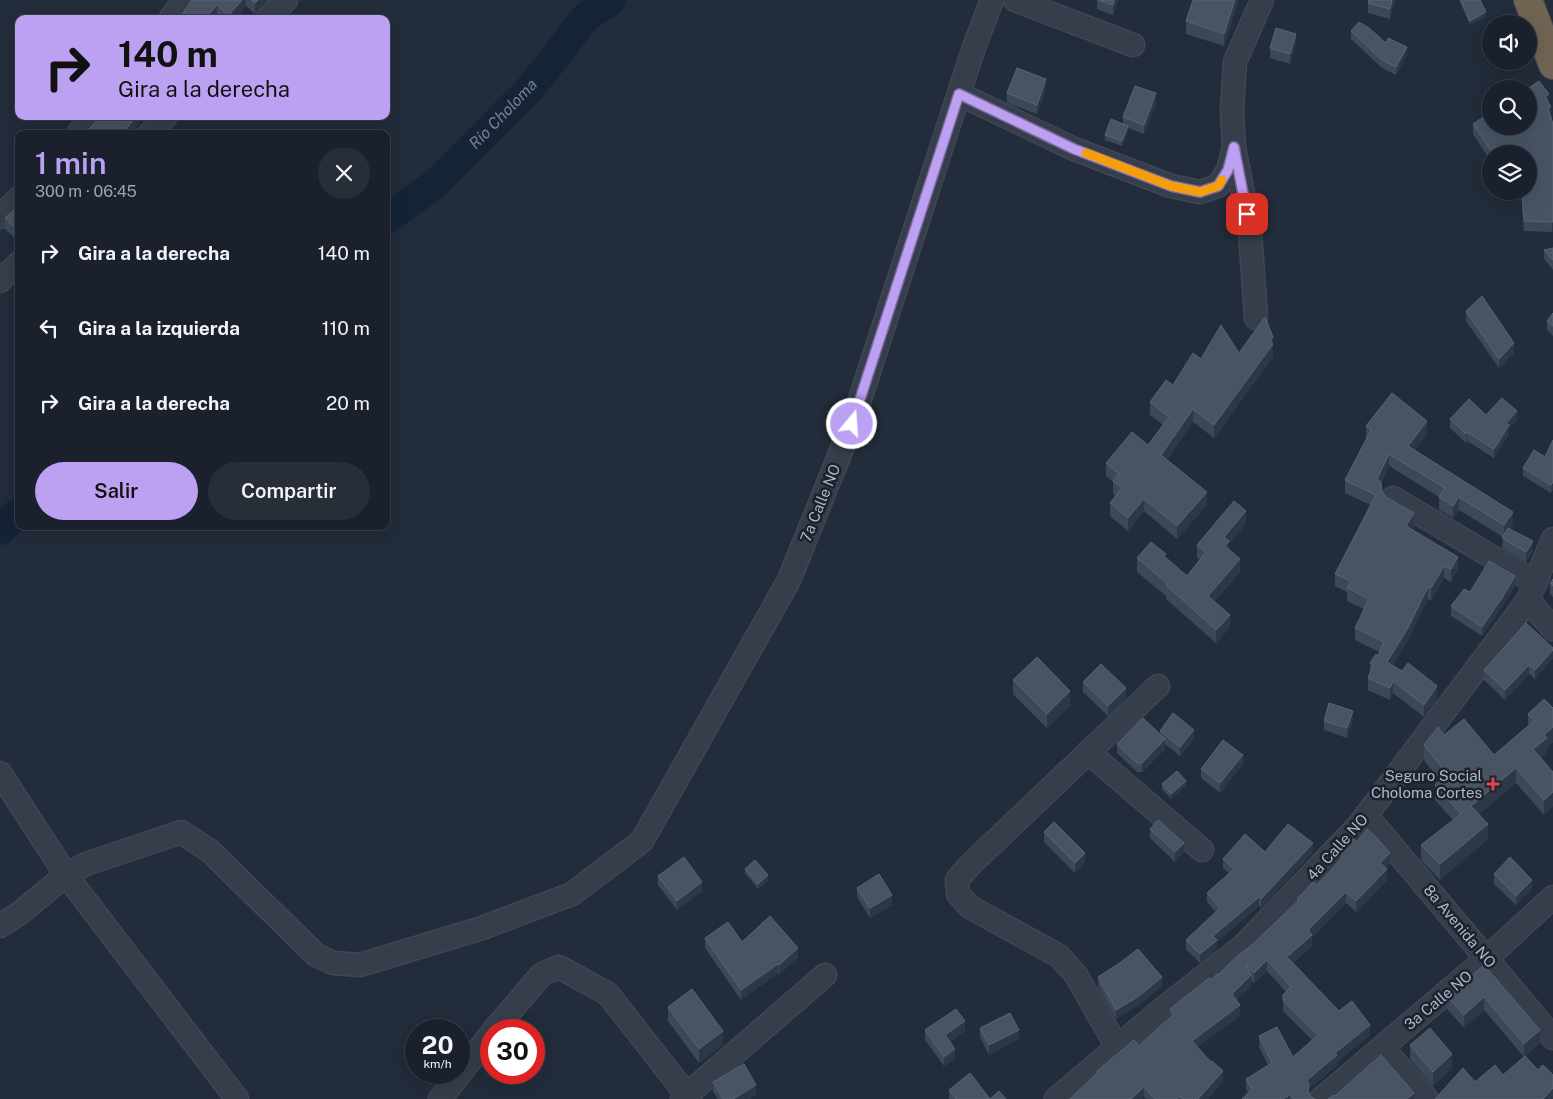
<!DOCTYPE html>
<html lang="es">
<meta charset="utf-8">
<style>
body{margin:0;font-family:"Public Sans",sans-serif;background:#272e38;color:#f1f3f6;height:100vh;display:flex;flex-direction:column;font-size:19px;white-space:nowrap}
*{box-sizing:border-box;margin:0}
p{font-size:16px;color:#9fa3a9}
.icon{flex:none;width:28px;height:28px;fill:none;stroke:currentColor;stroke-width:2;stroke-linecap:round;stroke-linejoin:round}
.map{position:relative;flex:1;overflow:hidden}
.sheet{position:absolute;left:15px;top:130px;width:375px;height:400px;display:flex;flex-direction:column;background:#1a212c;border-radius:10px;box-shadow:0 5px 20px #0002,0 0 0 1px #383e48}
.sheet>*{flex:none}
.guide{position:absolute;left:15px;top:15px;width:375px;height:105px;border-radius:10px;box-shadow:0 5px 20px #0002,0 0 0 1px #383e48;background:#bca0f2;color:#111;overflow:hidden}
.controls{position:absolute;left:1482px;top:15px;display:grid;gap:10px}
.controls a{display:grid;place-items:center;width:55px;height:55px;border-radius:50%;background:#1a212c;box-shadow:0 5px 20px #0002,0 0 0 1px #383e48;font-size:25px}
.speed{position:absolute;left:405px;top:1019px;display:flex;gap:10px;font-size:25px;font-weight:700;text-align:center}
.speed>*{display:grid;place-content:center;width:65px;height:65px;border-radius:50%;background:#1a212c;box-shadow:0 5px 20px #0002,0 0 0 1px #383e48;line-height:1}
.speed small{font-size:12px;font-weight:400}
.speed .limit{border:8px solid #d22;background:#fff;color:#111}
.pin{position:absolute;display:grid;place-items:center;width:42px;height:42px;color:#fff;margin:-21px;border-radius:10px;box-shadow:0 2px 8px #0006}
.me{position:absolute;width:55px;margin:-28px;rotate:18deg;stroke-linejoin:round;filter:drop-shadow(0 0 4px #0008)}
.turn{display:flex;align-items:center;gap:18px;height:105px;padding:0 20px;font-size:22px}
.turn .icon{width:65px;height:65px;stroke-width:2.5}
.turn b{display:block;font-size:35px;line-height:42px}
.round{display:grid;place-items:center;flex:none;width:52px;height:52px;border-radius:26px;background:#272e38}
.overview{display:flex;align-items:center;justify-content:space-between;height:85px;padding:0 20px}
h1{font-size:30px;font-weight:600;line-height:38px;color:#bca0f2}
.button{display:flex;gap:10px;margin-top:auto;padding:10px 20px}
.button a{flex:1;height:58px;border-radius:30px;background:#bca0f2;color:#111;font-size:20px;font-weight:600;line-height:58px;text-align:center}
.button a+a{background:#272e38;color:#f1f3f6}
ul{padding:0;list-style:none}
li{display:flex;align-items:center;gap:15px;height:75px;padding:0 20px}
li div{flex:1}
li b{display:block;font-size:19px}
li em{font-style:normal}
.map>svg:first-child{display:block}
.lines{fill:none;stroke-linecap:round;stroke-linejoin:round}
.river{stroke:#152337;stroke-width:30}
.minor-casing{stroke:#3e4753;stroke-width:25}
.highway-casing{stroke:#404855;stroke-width:30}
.minor{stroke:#353e4a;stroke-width:22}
.highway{stroke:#706552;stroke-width:28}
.wall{fill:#3c4858}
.shaded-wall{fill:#2c3847}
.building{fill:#485464;stroke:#586473}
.route-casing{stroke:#7a689d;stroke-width:12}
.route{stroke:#bca0f2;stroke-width:9}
.slow{stroke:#f59e0b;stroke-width:9}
.health-dot{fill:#e0444e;stroke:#1b232f;stroke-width:2}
.labels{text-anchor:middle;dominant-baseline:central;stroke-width:5;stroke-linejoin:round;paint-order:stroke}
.street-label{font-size:15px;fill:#b0b8c6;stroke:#1b232f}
.poi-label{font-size:15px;fill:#b0b8c6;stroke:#1b232f;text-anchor:end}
.water-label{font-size:16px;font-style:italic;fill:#6982a5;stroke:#1b232f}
</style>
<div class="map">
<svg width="1553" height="1099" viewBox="0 0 1553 1099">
<rect width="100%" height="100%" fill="#222c3a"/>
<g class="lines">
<!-- river -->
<path class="river" d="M386,219L435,184L529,90L586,17L611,0
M0,530L19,512"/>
<defs>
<path id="minor" d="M1015,0L1133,45
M170,19L184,0
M267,19L286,0
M959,94L1074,149L1171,186L1200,192L1218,186L1228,170L1234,148
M78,134L92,116
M149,134L166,116
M0,217L19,198
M0,281L19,263
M1256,318L1250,231L1234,147L1232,111L1235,62L1262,0
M1393,498L1536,583
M1528,600L1553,629
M1088,752L1202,850
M0,773L66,875L237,1099
M1366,815L1553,1038
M0,926L20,913L66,875L86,864L181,832L210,851L316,955L333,963L360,965L482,928L572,894L642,841L789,580L852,424L973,50L992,0
M494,1030L542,974L559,967L608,994L690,1099
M1117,1047L1076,975L1059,956L970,907L958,894L957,880L970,865L1158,686
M1382,1047L1427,1099
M440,1099L491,1034
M682,1099L825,975
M1056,1099L1161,1010L1244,945L1359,825L1528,600L1553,539
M1321,1099L1487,958L1553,897"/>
<path id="highway" d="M1528,0L1553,65"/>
</defs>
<!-- minor casing -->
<use href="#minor" class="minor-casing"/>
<!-- highway casing -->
<use href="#highway" class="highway-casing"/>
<!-- minor -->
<use href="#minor" class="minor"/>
<!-- highway -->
<use href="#highway" class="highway"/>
</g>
<!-- wall -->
<path class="wall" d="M192,0H267L255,14L246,6L235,19H220L217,16H181Z
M1097,0H1118L1113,15L1097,9Z
M1239,0L1224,46L1186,34V21Z
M1369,0H1395L1390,19L1368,13V3Z
M1459,0H1480L1486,17L1470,25Z
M1351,31L1407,54L1396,75L1382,68L1351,39Z
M1296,43L1290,64L1270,58V48Z
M1046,88L1037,114L1007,103V93Z
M1156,103L1144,134L1128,128V131L1122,146L1105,140V135L1123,124V117Z
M1549,103L1551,117L1553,124V232L1524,231L1521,191H1529V154H1491V162L1473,134V124Z
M19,205V242L5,229V218Z
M1553,248V270L1544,259V250Z
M1466,311L1514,353L1499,368L1466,321Z
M1553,313V336L1547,330V321Z
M1273,337V357L1214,438L1193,422L1167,460L1207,505L1177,539L1144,511L1128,531L1110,516V503L1116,496L1113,494V482L1106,476V463L1148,445L1163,425L1150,415V402L1173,385L1201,359L1239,353Z
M1486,415L1517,420L1509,429V434L1494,458L1467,441L1466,443L1450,428V419Z
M1366,426L1427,434L1414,450L1513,524L1510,529L1533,551L1526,562L1502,548L1503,537L1459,510L1453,518L1439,510V497L1389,466L1381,483L1382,492L1414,526L1412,529L1458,569L1451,582L1444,578L1431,601L1428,599L1408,640L1393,665L1437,699L1424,717L1393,693L1390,700L1368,690V678L1370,672V663L1378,656L1379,652L1355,640V628L1364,609L1347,601V592L1335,586V574L1370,505L1345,493V480L1366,439Z
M1553,440V490L1551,493L1523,476V468L1545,457Z
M1246,524L1229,544V550L1240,572L1215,601L1230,628L1216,643L1166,599V596L1137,572V558H1166L1187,576L1200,560L1197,558V545Z
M1553,579V597L1550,594V583Z
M1515,586L1502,607L1482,636L1451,616V606L1470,592Z
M1553,648L1535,679L1529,674L1505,700L1484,680V670Z
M1013,680L1070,706L1047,728L1013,694Z
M1083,682L1126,698L1108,716L1083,692Z
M1553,708V742L1547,748V753L1541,758L1553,772L1544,815L1516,783L1479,814L1488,839L1440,880L1421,860V845L1453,820L1435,800V785L1440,781L1424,760V745L1444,735L1494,755L1528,727V714Z
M1353,720L1347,738L1324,730V721Z
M1160,731L1194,739L1180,756L1165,744V749L1142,772H1137L1117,753V744L1160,735Z
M1243,764L1220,793L1201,778V769Z
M1162,784L1186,786L1171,799L1162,789Z
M1150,829L1184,852L1175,862L1150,838Z
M1044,832L1085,862L1075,873L1044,842Z
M1357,842L1390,863L1386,868L1387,880L1356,912L1346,903L1312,937V946L1293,963L1339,1011L1370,1035L1337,1062V1066L1309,1089V1092L1311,1097L1315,1099H1242L1248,1093L1246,1089V1079L1268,1065L1259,1047V1036L1293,1057L1312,1040L1283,1011V995L1286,992L1267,971L1254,983L1251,981V986L1236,1000L1240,1016L1197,1047L1223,1081L1208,1099H1146L1144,1097L1097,1074V1071L1139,1046L1170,1018V1009L1211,980L1218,975L1297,903V899L1317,885L1339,860V854Z
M1265,852H1313L1261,908L1259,906L1217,942V949L1200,963L1186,949V940L1216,912L1207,902V893L1229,873L1223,868V859Z
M745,869L768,880L758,889L745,873Z
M1494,874L1532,889L1516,905L1494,884Z
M658,876L702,891L677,910L658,885Z
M857,888L892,905L870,918L857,897Z
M705,938L742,942L798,957L779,975L778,973L741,1000L705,948Z
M1484,965L1540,1043L1524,1057L1484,1010L1464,1028L1447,1009V996Z
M1098,977L1162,986L1139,1005L1116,1019L1098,987Z
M668,1007L723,1045L699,1063L668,1021Z
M980,1028L1019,1039L989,1055L980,1037Z
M925,1030L965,1031L950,1042L955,1059L944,1066L925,1040Z
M1410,1045L1452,1068L1433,1086L1410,1059Z
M713,1082L756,1095L749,1099H718L713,1092Z
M949,1090L990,1099H1006H949Z"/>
<!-- shaded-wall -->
<path class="shaded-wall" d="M242,0H246V6L235,19H228V16Z
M258,0H267L255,14V3Z
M1114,0H1118L1113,15V5Z
M1235,0H1239L1224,46V34Z
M1392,0H1395L1390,19V9Z
M217,5V16L215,19H205Z
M1486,12V17L1470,25V21Z
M1296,34V43L1290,64V54Z
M1407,47V54L1396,75V67Z
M1046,79V88L1037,114V105Z
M1156,93V103L1144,134V125Z
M1549,94V104L1545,97Z
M1551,107V116L1548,118V108Z
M137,116H144V118L131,134H122Z
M1128,126V131L1122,146V141Z
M1552,222H1553V232H1552Z
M1273,337V357L1214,438V425Z
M1514,343V353L1499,368V359Z
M1193,409V422L1161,468V455Z
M1517,411V420L1509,429V434L1494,458V449L1506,423Z
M1427,421V434L1408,459V446Z
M1467,432V441L1466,443V434Z
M1389,454V466L1377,492V479Z
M1553,482V490L1551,493V485Z
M1207,492V505L1177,539V526Z
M1459,497V510L1453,518V506Z
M1144,499V511L1128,531V518Z
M1246,511V524L1229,544V555L1225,560L1224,537Z
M1513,512V524L1504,538V525Z
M1414,513V526L1406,538V526Z
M1533,541V551L1526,562V552Z
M1458,557V569L1451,582V569Z
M1240,559V572L1208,609V596Z
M1444,566V578L1431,601V588Z
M1515,576V586L1502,607L1482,636V627Z
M1428,587V599L1408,640L1387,674V662Z
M1230,615V628L1216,643V630Z
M1553,650V659L1535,679V670Z
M1529,665V674L1505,700V690Z
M1393,681V693L1390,700V688Z
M1437,686V699L1424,717V705Z
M1126,688V698L1108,716V706Z
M1070,691V706L1047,728V714Z
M1353,711V720L1347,738V728Z
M1553,727V742L1547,748V753L1533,764V749L1544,735Z
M1194,730V739L1180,756V747Z
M1165,739V749L1142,772V763Z
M1243,755V764L1220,793V783Z
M1516,768V783L1471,821V806Z
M1186,781V786L1171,799V794Z
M1553,792V807L1544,815V800Z
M1488,824V839L1440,880V864Z
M1184,843V852L1175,862V852Z
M1313,843V852L1261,908V899Z
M1085,853V862L1075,873V863Z
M1390,853V863L1380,874V863Z
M1387,869V880L1356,912V901Z
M768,875V880L758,889V884Z
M1532,880V889L1516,905V896Z
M702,882V891L677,910V901Z
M1346,892V903L1312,937V946L1287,968V957L1308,930Z
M892,895V905L870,918V908Z
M1259,897V906L1217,942V949L1200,963V954L1213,936Z
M798,948V957L779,975V965Z
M1267,960V971L1254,983V973Z
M778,964V973L741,1000V990Z
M1251,975V986L1232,1005V994Z
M1162,977V986L1139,1005L1116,1019V1010Z
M1484,997V1010L1464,1028V1015Z
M1240,1005V1016L1192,1051V1041Z
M965,1021V1031L945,1045V1035Z
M1370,1025V1035L1337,1062V1066L1309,1089V1094L1307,1080L1335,1053Z
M1019,1030V1039L989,1055V1045Z
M1540,1030V1043L1524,1057V1044Z
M723,1031V1045L699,1063V1049Z
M955,1049V1059L944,1066V1057Z
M1452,1054V1068L1433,1086V1072Z
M1223,1071V1081L1208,1099H1198Z
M756,1085V1095L749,1099H733Z
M1144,1087V1097L1142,1099H1131Z
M1553,1088V1099H1543Z
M1414,1093V1099H1407Z
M1290,1095V1099H1283Z"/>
<!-- building -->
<path class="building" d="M192,0H242L228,16L217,5L205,19H177L181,16Z
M251,0H258L255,3Z
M1098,0H1114L1113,5Z
M1193,0H1235L1224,34L1186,21Z
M1369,0H1392L1390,9L1368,3Z
M1461,0H1480L1486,12L1470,21Z
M1359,22L1369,28L1386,43L1388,38L1407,47L1396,67L1382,60L1351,31Z
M1276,28L1296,34L1290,54L1270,48Z
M1017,68L1046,79L1037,105L1007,93Z
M1539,81L1549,94L1545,97L1551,107L1548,108L1553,124V222H1552L1524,221L1522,191H1529V154H1493L1473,124L1491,112V126H1529V89H1527Z
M1135,86L1156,93L1144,125L1123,117Z
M100,116H137L122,134H85L88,131Z
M1111,119L1128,126L1122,141L1105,135Z
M19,205V231L5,218Z
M1553,248V260L1544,250Z
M1482,296L1514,343L1499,359L1466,311Z
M1553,313V326L1547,321Z
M1265,317L1273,337L1270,341L1273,344L1214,425L1193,409L1161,455L1207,492L1177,526L1144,499L1128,518L1110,503L1122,488L1113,481L1119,474L1106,463L1132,432L1148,445L1169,417L1150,402L1166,380L1173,385L1193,353L1201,359L1221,325L1239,353Z
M1392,393L1427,421L1408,446L1513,512L1504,525L1459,497L1453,506L1439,497L1445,488L1389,454L1377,479L1381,482L1382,492L1386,497L1414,513L1406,526L1458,557L1451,569L1444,566L1431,588L1428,587L1408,628L1387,662L1402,671L1408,663L1437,686L1424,705L1393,681L1390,688L1368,678L1373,665L1370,663L1376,654L1378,656L1384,642L1355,628L1369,599L1347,588L1351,581L1335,574L1376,495L1345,480L1371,430L1366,426Z
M1502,398L1517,411L1506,423L1509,425L1494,449L1467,432L1466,434L1450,419L1469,399L1486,415Z
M1553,440V482L1551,485L1523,468L1534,450L1545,457Z
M1234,501L1246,511L1224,537L1229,541L1225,546L1240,559L1208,596L1230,615L1216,630L1166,585L1168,584L1137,558L1151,542L1166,554L1164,556L1187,576L1206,552L1197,545Z
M1508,528L1533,541L1526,552L1502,538Z
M1489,561L1515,576L1502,598L1482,627L1451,606L1464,589L1470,592Z
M1553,579V586L1550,583Z
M1526,623L1553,648V650L1535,670L1529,665L1505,690L1484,670Z
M1037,657L1070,691L1047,714L1013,680Z
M1101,664L1126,688L1108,706L1083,682Z
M1544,699L1553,708V727L1544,735L1547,738L1533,749L1553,772V792L1544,800L1516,768L1471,806L1488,824L1440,864L1421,845L1461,814L1435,785L1447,774L1424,745L1438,727L1444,735L1464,719L1494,755L1534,721L1528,714Z
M1329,703L1353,711L1347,728L1324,721Z
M1173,713L1194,730L1180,747L1160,731Z
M1143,718L1165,739L1142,763H1137L1117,744Z
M1223,740L1243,755L1220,783L1201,769Z
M1177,771L1186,781L1171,794L1162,784Z
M1158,820L1184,843L1175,852L1150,829Z
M1054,822L1085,853L1075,863L1044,832Z
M1288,824L1313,843L1261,899L1259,897L1213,936L1217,940L1200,954L1186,940L1220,908L1207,893L1234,869L1223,859L1245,834L1265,852Z
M1367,829L1376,837L1390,853L1380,863L1387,869L1356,901L1346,892L1308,930L1312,935L1287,957L1339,1011L1352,1001L1370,1025L1335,1053L1337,1055L1307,1080L1309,1084L1308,1091L1311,1097L1315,1099H1294L1290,1095L1283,1099H1242L1252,1089L1246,1079L1272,1063L1259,1036L1277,1027L1293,1057L1318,1035L1283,1000V995L1291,987L1267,960L1254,973L1246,965L1251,975L1232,994L1240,1005L1192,1041L1211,1062L1212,1061L1223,1071L1198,1099H1183L1180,1096L1176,1099H1155L1144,1087L1131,1099H1070L1098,1072L1097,1071L1134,1040L1139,1046L1174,1014L1170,1009L1209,978L1211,980L1217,974L1218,975L1235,958L1252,945L1299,900L1297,899L1313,882L1317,885L1343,857L1339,854L1353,839L1357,842Z
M684,857L702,882L677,901L658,876Z
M1510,857L1532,880L1516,896L1494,874Z
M755,860L768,875L758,884L745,869Z
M879,874L892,895L870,908L857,888Z
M770,916L798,948L779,965L778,964L741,990L705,938L728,922L742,942Z
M1138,949L1162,977L1139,996L1116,1010L1098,977L1121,962Z
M1484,965L1540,1030L1524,1044L1484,997L1464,1015L1447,996Z
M692,989L723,1031L699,1049L668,1007Z
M956,1009L965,1021L945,1035L955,1049L944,1057L925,1030Z
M1010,1013L1019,1030L989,1045L980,1028Z
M1430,1028L1452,1054L1433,1072L1410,1045Z
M1381,1055L1414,1093L1407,1099H1328L1334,1095L1335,1096Z
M1525,1056L1538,1070L1543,1065L1553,1075V1088L1543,1099H1435L1463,1068L1475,1082L1495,1065L1503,1075Z
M744,1064L756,1085L733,1099H723L713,1082Z
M970,1073L990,1099L999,1091L1006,1099H956L949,1090Z"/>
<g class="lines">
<defs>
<path id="route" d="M852,424L959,94L1074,149L1171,186L1200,192L1218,186L1228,170L1234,147L1247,214"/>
</defs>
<!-- route casing -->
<use href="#route" class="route-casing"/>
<!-- route -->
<use href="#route" class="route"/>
<!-- slow -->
<path class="slow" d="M1086,153L1171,186L1200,192L1218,186L1222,180"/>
</g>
<!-- markers -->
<path class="health-dot" d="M1490.5 776.5h5v5h5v5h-5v5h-5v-5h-5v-5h5z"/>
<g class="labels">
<!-- street labels -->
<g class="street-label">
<text transform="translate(820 503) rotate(-68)">7a Calle NO</text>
<text transform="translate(1337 847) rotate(-48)">4a Calle NO</text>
<text transform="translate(1460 926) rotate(50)">8a Avenida NO</text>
<text transform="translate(1438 1000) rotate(-40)">3a Calle NO</text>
</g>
<!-- poi labels -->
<g class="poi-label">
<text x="1482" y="775">Seguro Social<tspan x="1482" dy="17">Choloma Cortes</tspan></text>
</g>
<!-- water labels -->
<g class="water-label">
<text transform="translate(503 114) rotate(-46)">Río Choloma</text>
</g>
</g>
</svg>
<div class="controls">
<a><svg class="icon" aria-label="sound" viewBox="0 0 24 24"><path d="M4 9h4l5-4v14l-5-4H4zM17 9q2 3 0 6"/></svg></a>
<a><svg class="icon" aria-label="search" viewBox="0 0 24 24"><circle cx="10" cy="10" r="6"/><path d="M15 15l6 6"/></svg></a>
<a><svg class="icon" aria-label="layers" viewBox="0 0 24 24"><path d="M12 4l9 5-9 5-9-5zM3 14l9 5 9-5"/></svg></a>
</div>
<div class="speed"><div>20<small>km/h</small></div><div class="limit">30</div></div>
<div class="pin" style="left:1247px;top:214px;background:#d93025"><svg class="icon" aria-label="arrive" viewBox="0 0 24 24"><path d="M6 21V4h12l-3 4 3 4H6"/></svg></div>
<svg class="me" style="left:852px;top:424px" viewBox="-20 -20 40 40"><circle r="17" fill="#bca0f2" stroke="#fff" stroke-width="3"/><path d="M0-11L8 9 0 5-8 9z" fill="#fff"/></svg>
<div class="guide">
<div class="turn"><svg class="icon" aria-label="right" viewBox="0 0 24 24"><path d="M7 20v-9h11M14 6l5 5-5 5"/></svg><div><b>140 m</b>Gira a la derecha</div></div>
</div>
<section class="sheet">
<div class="overview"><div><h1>1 min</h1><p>300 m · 06:45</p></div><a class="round"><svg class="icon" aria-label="close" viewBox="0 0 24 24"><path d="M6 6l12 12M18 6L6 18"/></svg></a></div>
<ul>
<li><svg class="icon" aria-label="right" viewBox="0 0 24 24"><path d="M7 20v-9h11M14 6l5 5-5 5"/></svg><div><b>Gira a la derecha</b></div><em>140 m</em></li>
<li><svg class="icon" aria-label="left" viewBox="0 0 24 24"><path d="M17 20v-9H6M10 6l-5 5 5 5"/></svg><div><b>Gira a la izquierda</b></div><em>110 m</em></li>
<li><svg class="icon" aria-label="right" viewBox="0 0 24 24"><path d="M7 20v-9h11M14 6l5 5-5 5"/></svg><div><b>Gira a la derecha</b></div><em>20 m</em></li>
</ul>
<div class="button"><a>Salir</a><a>Compartir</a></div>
</section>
</div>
